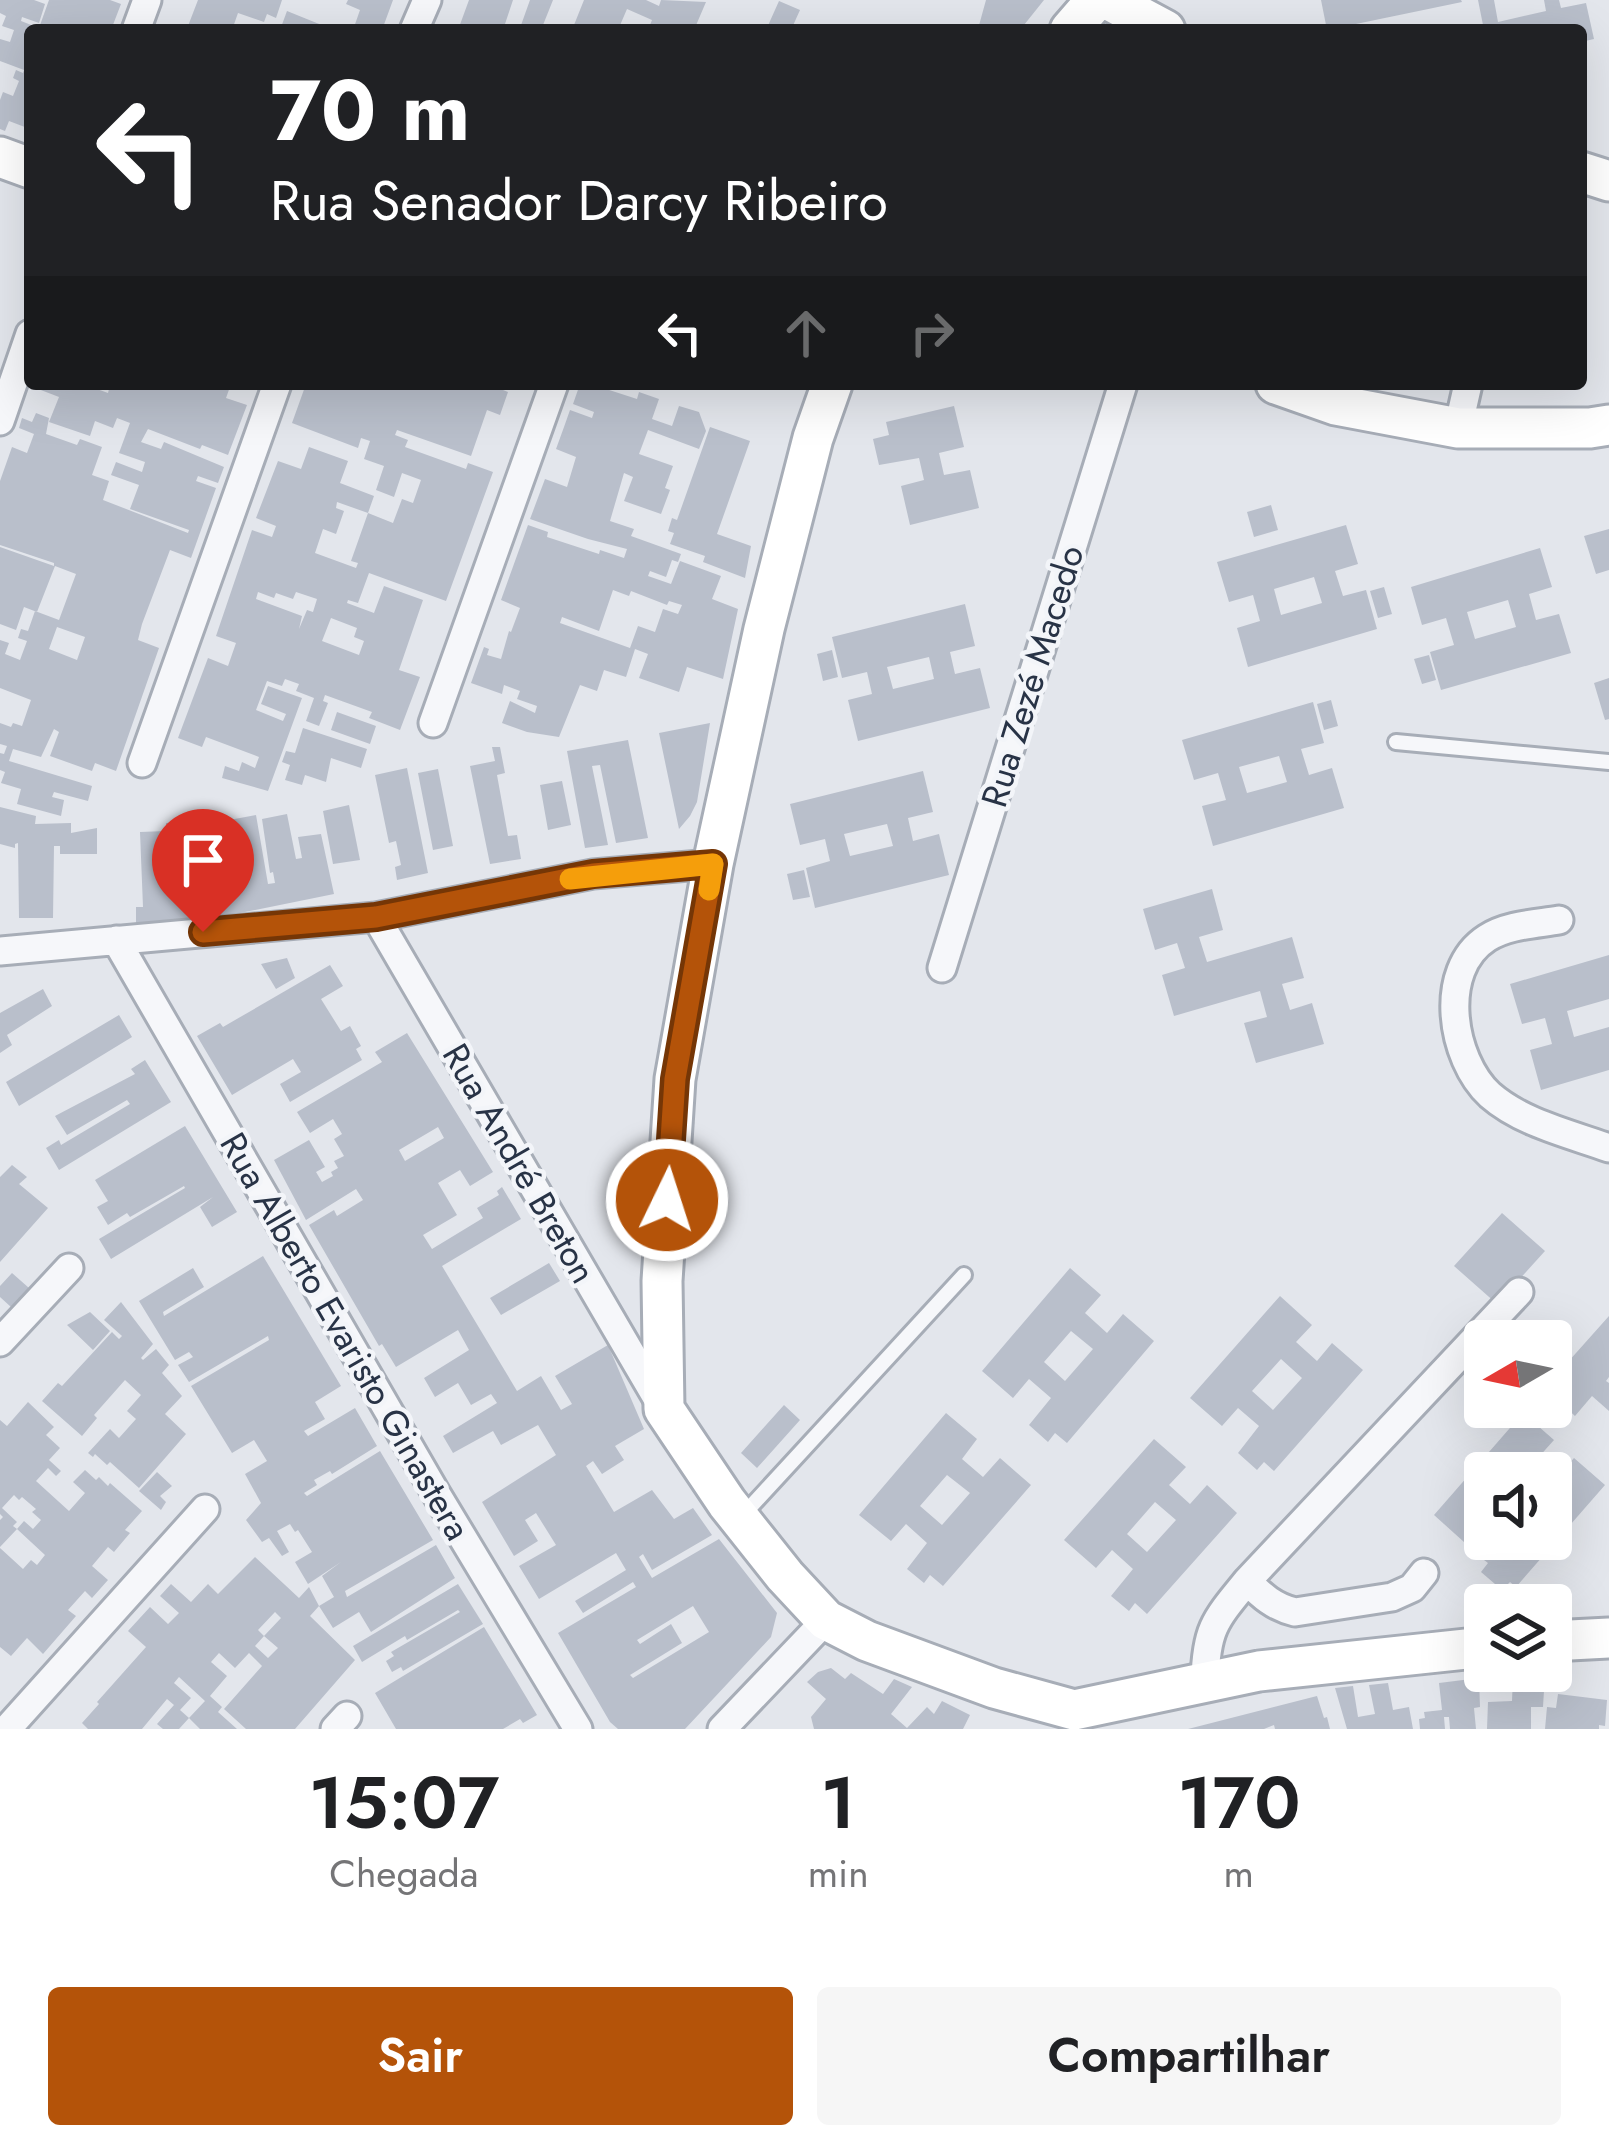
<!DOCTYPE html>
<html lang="pt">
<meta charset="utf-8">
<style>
body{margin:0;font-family:Jost,sans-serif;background:#f6f6f6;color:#202124;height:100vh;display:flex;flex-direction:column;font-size:45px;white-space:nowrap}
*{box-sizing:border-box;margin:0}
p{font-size:39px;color:#757577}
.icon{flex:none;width:66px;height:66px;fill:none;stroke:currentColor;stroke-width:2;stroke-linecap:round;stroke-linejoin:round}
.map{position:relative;height:1729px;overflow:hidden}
.sheet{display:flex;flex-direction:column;background:#fff;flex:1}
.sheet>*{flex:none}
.guide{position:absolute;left:24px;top:24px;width:1563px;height:366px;border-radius:12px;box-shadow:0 12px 48px #0002;background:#202124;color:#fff;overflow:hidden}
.needle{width:78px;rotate:261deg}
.controls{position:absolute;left:1464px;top:1320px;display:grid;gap:24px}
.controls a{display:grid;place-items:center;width:108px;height:108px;border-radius:12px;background:#fff;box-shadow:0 12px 48px #0002;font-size:60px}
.pin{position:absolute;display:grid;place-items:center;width:102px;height:102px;color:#fff;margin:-123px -51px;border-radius:50% 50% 50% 0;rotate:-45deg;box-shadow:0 0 12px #0007}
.pin .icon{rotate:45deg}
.me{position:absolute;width:132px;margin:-66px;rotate:4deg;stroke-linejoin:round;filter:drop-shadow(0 0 9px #0008)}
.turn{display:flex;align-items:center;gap:42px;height:252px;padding:0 48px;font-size:54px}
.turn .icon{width:156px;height:156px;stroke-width:2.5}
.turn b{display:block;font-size:84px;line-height:102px}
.lanes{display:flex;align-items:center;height:114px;padding:0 48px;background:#0003;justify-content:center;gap:60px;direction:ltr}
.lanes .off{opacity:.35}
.eta{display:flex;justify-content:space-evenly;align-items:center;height:204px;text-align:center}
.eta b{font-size:72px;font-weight:600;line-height:84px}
.primary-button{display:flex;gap:24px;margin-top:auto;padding:24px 48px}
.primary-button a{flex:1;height:138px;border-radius:12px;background:#b45309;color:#fff;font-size:48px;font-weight:600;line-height:138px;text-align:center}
.primary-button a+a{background:#f6f6f6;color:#202124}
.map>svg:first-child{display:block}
.building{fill:#b9bfcb;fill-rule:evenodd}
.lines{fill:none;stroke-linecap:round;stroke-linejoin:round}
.lane-casing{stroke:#a7adb7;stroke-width:20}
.street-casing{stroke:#a7adb7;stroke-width:33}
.secondary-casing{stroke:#a7adb7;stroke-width:45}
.lane{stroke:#f6f7fa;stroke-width:14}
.street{stroke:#f6f7fa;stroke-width:27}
.secondary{stroke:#fff;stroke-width:39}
.route-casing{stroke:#753606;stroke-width:30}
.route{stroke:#b45309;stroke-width:21}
.slow{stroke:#f59e0b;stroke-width:21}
.labels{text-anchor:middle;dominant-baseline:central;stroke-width:9;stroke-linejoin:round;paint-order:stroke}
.street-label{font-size:36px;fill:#283346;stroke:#f3f5f9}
</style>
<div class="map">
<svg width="1609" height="1729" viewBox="0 0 1609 1729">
<rect width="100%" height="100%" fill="#e3e6ec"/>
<!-- building -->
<path class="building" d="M0,0H34L45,4L39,23L22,17L21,21L39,28L49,0H110L121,4L111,30H30V129L9,121L5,131L0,129V100L3,92L13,96L19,81L13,78L16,70L23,73L24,70L0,61V39L10,42L14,30L2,26L6,16L0,13Z
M198,0H282L276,18L267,14L264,22L238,13L232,30H199L188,26Z
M348,0H393L382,30H353L360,10L346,4Z
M469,0H513L503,30H458Z
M530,0H553L541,30L520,28Z
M584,0H646L659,6L661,0L706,2L694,30H648L652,20L627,9L618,30H572Z
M986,0H1044L1020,30L978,29Z
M1321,0H1461L1462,2L1327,30Z
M1478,0H1494L1498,22L1546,11L1544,0H1559L1561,8L1586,3L1594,39L1581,42V30H1471L1483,25Z
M779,1L800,10L791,30H766Z
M287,11L334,30H280Z
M34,384H83L108,393L109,389L97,384H231L226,398L247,405L228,455L202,445L200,449L148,429L141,442L161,449L164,442L224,467L218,483L198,476L196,481L216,488L191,558L170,550L142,624L138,640L159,648L116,771L95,763L92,771L50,756L59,732L54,729L41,757L13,749L9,761L92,786L88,801L54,792L52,797L64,800L61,816L17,804L21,789L1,783L5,772L0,770V753L4,754L7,746L0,744V723L11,727L13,723L22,726L31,700L0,688V640L9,643L5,654L20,660L27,641L18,638L21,629L28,631L35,611L59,620L76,574L55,566L37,612L24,607L16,630L0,624V547L54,566V563L0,545V481L12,447L27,453L34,434L19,428L22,418L32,422L36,413L49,418L46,434L77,445L80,439L102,447L92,475L109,481L103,500L188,533L189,530L130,509L139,485L111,475L116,462L142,472L145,462L119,453L130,423L117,418L113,428L95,421L90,436L49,422L59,397L33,387ZM57,627L85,637L77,660L49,649Z
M306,384H441L450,387L451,384H506L503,390L508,392L500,415L487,410L471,456L397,430L395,435L408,440L405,447L466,469L468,463L493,472L446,601L369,573L358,603L348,600L347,603L374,613L384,586L423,600L399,670L420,677L400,730L369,718L372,712L325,695L323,701L328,703L319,726L306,721L314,698L296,691L299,684L285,679L282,686L267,681L256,710L283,721L286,714L261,704L268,686L302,698L268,791L222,778L225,766L239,771L242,762L255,768L259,757L206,737L202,747L178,738L208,658L228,666L236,643L216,636L252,530L272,537L276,526L256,518L278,461L301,469L309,447L348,461L340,483L374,496L368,513L337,502L336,508L344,511L336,534L323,529L315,553L356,568L358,563L351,561L368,513L393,523L402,499L413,503L421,480L402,473L394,497L376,490L384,466L364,459L370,441L361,438L358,448L292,423ZM258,592L274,598L276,593L293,599L296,592L317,599L313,612L307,610L299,629L302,616L256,599ZM331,618L357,628L354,637L364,641L359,655L322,641Z
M580,384H605L603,388L637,399L639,392L659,399L652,419L672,426L679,406L699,412L706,431L699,449L648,430L639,454L673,466L665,488L670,490L661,514L624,501L633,477L624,473L610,521L634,529L631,536L681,554L678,562L672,560L666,577L650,571L648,576L671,584L680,561L721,576L712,599L738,609L723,679L687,667L679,692L639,678L648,654L635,649L626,677L604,670L597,691L580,685L559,737L527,732L502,723L510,701L535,713L537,706L517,699L520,691L504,685L502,694L471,683L484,647L489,649L487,655L501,659L509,631L511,632L520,608L501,600L528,525L548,532L547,537L599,554L600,550L624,558L627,549L588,539L530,519L545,479L567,487L576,457L556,449L564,427L570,410L592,418L594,412L573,404ZM613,590L629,596L631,591L667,605L669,601L682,605L678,614L663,609L655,632L638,626L630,648L560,623L562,617L599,631Z
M954,406L964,447L939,453L944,475L970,470L979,508L910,525L901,486L924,480L919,458L879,465L873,439L889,435L886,422Z
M710,427L750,441L717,534L751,546L745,578L703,562L705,556L670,544L674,533L668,531L672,518L677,520Z
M1271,505L1278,530L1254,537L1247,512Z
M1346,525L1358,564L1335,571L1343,596L1366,590L1377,629L1248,667L1237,628L1260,621L1253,595L1229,602L1217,562ZM1314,577L1322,603L1281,615L1274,589Z
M1609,529V570L1596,574L1584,536Z
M1540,548L1552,587L1529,594L1536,620L1559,614L1571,653L1441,690L1430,652L1454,645L1446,618L1422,625L1411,587ZM1508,600L1516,627L1475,639L1467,612Z
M1384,587L1392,614L1378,618L1370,591Z
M965,604L975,646L950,652L955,674L980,668L990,708L858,741L848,700L872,694L867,672L842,678L832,637ZM929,657L934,679L893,689L887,667Z
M832,650L838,677L823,681L817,654Z
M1429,655L1436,680L1422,684L1414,659Z
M1609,678V719L1605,720L1594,683Z
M1331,700L1338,726L1324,730L1317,704Z
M1313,702L1324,743L1301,749L1309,775L1332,768L1344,808L1213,846L1202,806L1226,800L1218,773L1194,780L1182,740ZM1279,756L1287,782L1247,793L1239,767Z
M337,712L376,726L370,744L331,730Z
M710,723L697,802L690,816L679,829L659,733Z
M303,728L367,749L361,768L331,758L326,782L305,775L302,785L285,780L290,765L282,762L286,751L295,753Z
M628,740L648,838L616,843L600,765L592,766L608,845L585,848L567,751Z
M492,747H500L505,773L497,775L508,836L517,835L521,859L490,864L470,766L495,761Z
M407,768L428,873L397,880L395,867L401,865L396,841L389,843L375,775Z
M438,769L453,846L433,850L418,773Z
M923,771L933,812L908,818L913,841L939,834L949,875L815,908L806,868L830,861L825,839L800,845L790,804ZM887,824L893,846L850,856L844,834Z
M562,781L571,825L548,830L540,785Z
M349,805L360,860L333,864L323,811Z
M0,807L36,816L35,824L71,823V833L97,828V854H60V846H54L53,918H19L18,843L15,844V848L0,844Z
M287,814L296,859L302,858L298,837L321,834L334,894L210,919L136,923V907H143L140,832L166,831V823L188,822L190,901L194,900V889L203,887L205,896L211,895L201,837L226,832L224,821L256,815L268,884L275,883L273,872L270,873L262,819Z
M804,870L810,897L793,900L787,874Z
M1212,889L1223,930L1199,937L1207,962L1292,937L1304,978L1282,984L1290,1010L1312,1003L1324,1044L1256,1063L1244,1023L1267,1017L1260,991L1174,1016L1162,975L1185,968L1177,943L1155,950L1143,909Z
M1609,955V999L1567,1011L1574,1037L1609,1027V1070L1541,1090L1530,1050L1552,1044L1545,1018L1522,1024L1510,984Z
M287,958L295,978L276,989L261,964Z
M330,965L343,986L321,999L341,1031L350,1026L361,1046L356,1049L362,1060L290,1102L280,1084L301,1072L293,1059L232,1095L197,1036L220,1023L223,1027Z
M43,989L52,1006L7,1035L12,1045L0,1053V1013Z
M119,1015L132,1037L19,1106L6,1082Z
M407,1033L493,1172L470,1186L460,1170L438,1183L457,1215L423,1235L432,1249L483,1218L477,1208L499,1195L497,1191L502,1187L521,1219L442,1266L517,1391L541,1376L561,1410L572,1404L555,1376L608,1345L644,1429L615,1446L624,1460L602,1474L593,1461L586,1466L614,1512L652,1490L674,1519L693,1508L712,1535L652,1570L643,1554L639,1557L652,1578L719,1539L777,1613L771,1637L685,1729H618L610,1722L558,1633L636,1587L633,1582L583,1613L575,1601L626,1570L616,1553L539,1599L519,1566L556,1545L536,1513L525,1520L538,1541L514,1556L482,1502L556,1455L538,1425L501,1445L493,1431L453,1453L443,1436L497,1403L491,1394L471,1405L458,1383L435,1397L424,1378L469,1350L458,1330L396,1367L382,1344L379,1346L309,1225L334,1210L337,1216L363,1200L356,1189L306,1220L274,1160L309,1140L325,1167L316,1172L322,1182L333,1176L331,1172L338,1168L334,1161L344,1156L334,1139L342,1134L333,1119L310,1133L297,1112L382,1062L375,1052ZM438,1127L444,1138L405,1161L399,1150ZM693,1606L709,1632L633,1678L630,1675L682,1643L671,1624L640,1644L637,1640Z
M145,1060L171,1102L59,1170L46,1148L59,1140L61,1145L130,1104L127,1100L67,1135L55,1116L135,1074L131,1069Z
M185,1126L237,1212L212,1227L200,1207L213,1197L111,1259L99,1239L185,1188L184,1186L130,1217L127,1213L108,1225L97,1207L108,1201L95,1180Z
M12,1165L27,1177L19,1184L48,1208L0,1262V1177Z
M1502,1213L1545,1251L1497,1304L1454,1266Z
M263,1256L341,1386L315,1402L325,1419L304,1431L308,1436L355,1408L377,1446L332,1474L330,1471L314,1480L317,1485L304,1493L307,1496L380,1451L433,1540L345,1591L347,1597L436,1545L455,1578L371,1632L359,1612L333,1628L319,1606L310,1616L355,1660L295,1729H246L224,1709L262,1666L249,1653L235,1668L219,1653L211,1662L227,1676L210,1696L222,1707L218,1712L237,1729H200L189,1718L205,1701L179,1677L174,1683L191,1698L180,1710L189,1718L179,1729H163L157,1724L174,1705L167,1699L142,1729H88L82,1723L99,1704L97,1702L146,1647L128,1631L150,1607L168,1624L179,1613L160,1596L171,1584L191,1602L208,1584L218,1594L255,1557L299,1598L309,1587L319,1606L334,1597L322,1576L341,1562L308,1584L295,1562L312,1552L298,1530L295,1532L290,1524L277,1531L289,1552L282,1556L269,1538L262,1542L246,1520L261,1503L245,1474L267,1461L254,1440L232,1453L191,1386L269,1340L268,1336L189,1382L178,1365L193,1357L189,1352L175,1360L139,1301L193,1268L204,1287L163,1312L164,1316ZM275,1612L281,1618L264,1636L278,1648L268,1658L255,1646L264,1636L258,1630Z
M549,1263L560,1281L501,1315L490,1298Z
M1070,1268L1101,1295L1085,1313L1107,1333L1123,1314L1154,1341L1067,1443L1055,1433L1048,1442L1029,1425L1051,1398L1029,1379L1013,1398L982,1371ZM1071,1331L1093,1349L1065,1381L1044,1362Z
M12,1273L29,1288L11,1307L0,1297V1286Z
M1280,1296L1312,1325L1296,1342L1317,1361L1332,1343L1363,1370L1274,1471L1264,1462L1257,1470L1238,1453L1259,1426L1238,1408L1222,1426L1190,1398ZM1281,1359L1302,1378L1273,1410L1252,1391Z
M121,1302L153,1344L141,1358L143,1360L156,1349L169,1365L162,1373L182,1396L165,1414L186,1434L139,1488L110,1462L107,1465L95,1454L93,1457L88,1453L110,1429L119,1438L136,1419L127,1411L141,1395L125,1380L94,1415L97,1418L82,1436L42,1401L58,1383L62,1386L112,1332L119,1339L122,1336L104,1320Z
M90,1312L110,1331L93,1350L67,1325Z
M1609,1316V1377L1606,1381L1609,1383V1411L1592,1396L1575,1416L1551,1394V1381Z
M28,1402L54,1427L46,1435L60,1448L49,1460L61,1471L56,1476L48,1468L36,1481L69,1511L85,1493L73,1482L85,1470L96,1480L99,1477L108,1486L110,1483L142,1511L125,1530L130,1533L114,1552L108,1547L92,1566L108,1580L92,1598L85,1591L68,1610L76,1616L43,1654L27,1638L11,1656L0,1647V1548L23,1569L31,1560L37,1565L45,1555L17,1529L24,1521L33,1529L41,1520L32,1512L36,1509L22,1497L19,1500L14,1495L2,1508L17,1522L13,1526L17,1529L0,1547V1520L3,1517L0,1514V1420L7,1426Z
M784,1405L800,1420L757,1468L741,1453Z
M946,1413L977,1439L962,1459L983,1477L1000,1458L1031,1485L943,1586L930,1575L924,1583L907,1569L927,1543L906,1524L891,1541L859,1515ZM947,1475L970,1493L942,1525L920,1506Z
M1523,1413L1554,1440L1537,1459L1557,1477L1574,1458L1605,1485L1516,1587L1510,1582L1502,1590L1481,1572L1488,1563L1484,1560L1503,1539H1551V1473H1485V1527L1481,1523L1464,1542L1434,1515Z
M1154,1439L1186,1467L1169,1485L1190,1504L1207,1485L1237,1513L1147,1614L1135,1603L1129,1611L1111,1596L1133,1569L1112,1550L1096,1568L1064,1540ZM1155,1502L1176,1520L1147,1552L1127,1534Z
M157,1472L172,1486L160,1496L166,1502L161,1510L139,1491Z
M458,1584L483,1624L403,1671L401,1667L392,1672L386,1661L394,1656L391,1652L460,1612L458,1610L407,1640L405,1636L362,1662L353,1646Z
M484,1627L537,1715L523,1723L520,1719L503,1729H396L375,1693Z
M831,1668L845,1679L851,1673L883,1694L894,1679L912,1687L891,1714L907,1728L927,1707L934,1714L942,1701L970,1715L963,1729H814L811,1717L826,1699L807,1682L818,1672Z
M1545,1674L1543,1707H1531V1729H1487L1488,1702L1512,1701L1513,1676Z
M1479,1678L1480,1707L1474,1708L1476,1729H1450L1449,1717H1444L1445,1729H1420L1419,1719L1425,1718L1424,1712L1442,1710L1439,1683Z
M1388,1683L1393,1710L1409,1707L1413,1729H1347L1335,1688L1353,1686L1358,1717L1375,1714L1369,1685Z
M1558,1694L1607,1700L1605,1726L1599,1725V1729H1545L1547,1707L1556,1708Z
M1317,1696L1324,1718L1327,1717L1330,1729H1275L1274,1725L1264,1729H1188Z"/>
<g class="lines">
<defs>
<path id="lane" d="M1396,742L1609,762
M743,1515L964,1275"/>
<path id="street" d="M136,30L147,0
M414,30L427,0
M0,421L30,334
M1458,428L1468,384
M433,723L554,384
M142,763L277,384
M376,917L661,1405
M1559,920C1535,924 1507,925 1487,938C1437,970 1451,1059 1490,1095C1522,1123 1570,1134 1609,1148
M116,940L437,1495L578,1729
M0,951L376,917L593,874L713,864
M942,968L1123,384
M0,1342L69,1268
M1247,1581C1262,1596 1274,1607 1295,1612L1392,1597L1412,1588L1424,1573
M1205,1681C1206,1629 1215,1620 1247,1581L1519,1292
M7,1729L205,1509
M335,1729L347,1716
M722,1729L826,1620"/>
<path id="secondary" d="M1109,0L1165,30
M1070,30L1096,0
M0,157L30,168
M1581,172L1609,181
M832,384L813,438L764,629L713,864L675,1079L662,1281L664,1409L727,1503L785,1576L826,1620L867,1641L994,1688L1074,1710L1259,1671L1485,1647
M1276,384L1336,405L1458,428H1590L1609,425
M1551,1641L1609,1638"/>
</defs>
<!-- lane casing -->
<use href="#lane" class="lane-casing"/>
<!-- street casing -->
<use href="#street" class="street-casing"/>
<!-- secondary casing -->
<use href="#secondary" class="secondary-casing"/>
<!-- lane -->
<use href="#lane" class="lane"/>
<!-- street -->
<use href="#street" class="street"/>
<!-- secondary -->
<use href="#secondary" class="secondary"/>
</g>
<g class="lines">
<defs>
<path id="route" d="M203,932L376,917L593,874L713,864L675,1079L667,1200"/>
</defs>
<!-- route casing -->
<use href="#route" class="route-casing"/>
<!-- route -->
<use href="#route" class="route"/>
<!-- slow -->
<path class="slow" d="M570,879L713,864L709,890"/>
</g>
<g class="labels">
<!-- street labels -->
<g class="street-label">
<text transform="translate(1032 676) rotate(-73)">Rua Zezé Macedo</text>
<text transform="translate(520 1163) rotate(60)">Rua André Breton</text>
<text transform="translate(346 1336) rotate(60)">Rua Alberto Evaristo Ginastera</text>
</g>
</g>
</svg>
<div class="controls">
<a><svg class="needle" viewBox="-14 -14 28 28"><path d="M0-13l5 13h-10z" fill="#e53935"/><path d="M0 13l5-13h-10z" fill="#757577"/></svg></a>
<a><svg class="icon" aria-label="sound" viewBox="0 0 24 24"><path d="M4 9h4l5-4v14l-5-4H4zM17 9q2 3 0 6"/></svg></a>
<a><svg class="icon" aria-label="layers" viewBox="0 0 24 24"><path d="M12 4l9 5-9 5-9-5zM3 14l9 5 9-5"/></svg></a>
</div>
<div class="pin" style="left:203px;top:932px;background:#d93025"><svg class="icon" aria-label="arrive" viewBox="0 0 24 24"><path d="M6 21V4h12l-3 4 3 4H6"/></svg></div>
<svg class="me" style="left:667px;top:1200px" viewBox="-20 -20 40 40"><circle r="17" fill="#b45309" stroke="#fff" stroke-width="3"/><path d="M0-11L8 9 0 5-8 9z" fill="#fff"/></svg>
<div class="guide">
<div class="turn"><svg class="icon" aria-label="left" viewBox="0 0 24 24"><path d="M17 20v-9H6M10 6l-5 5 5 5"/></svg><div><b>70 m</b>Rua Senador Darcy Ribeiro</div></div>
<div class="lanes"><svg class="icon" aria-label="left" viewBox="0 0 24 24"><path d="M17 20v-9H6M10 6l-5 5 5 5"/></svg><svg class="icon off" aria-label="ahead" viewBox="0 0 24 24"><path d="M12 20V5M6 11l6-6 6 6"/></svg><svg class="icon off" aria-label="right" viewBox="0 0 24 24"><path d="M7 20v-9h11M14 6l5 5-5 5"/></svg></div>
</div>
</div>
<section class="sheet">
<div class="eta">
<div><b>15:07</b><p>Chegada</p></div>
<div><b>1</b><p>min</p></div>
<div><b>170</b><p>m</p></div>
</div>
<div class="primary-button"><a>Sair</a><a>Compartilhar</a></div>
</section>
